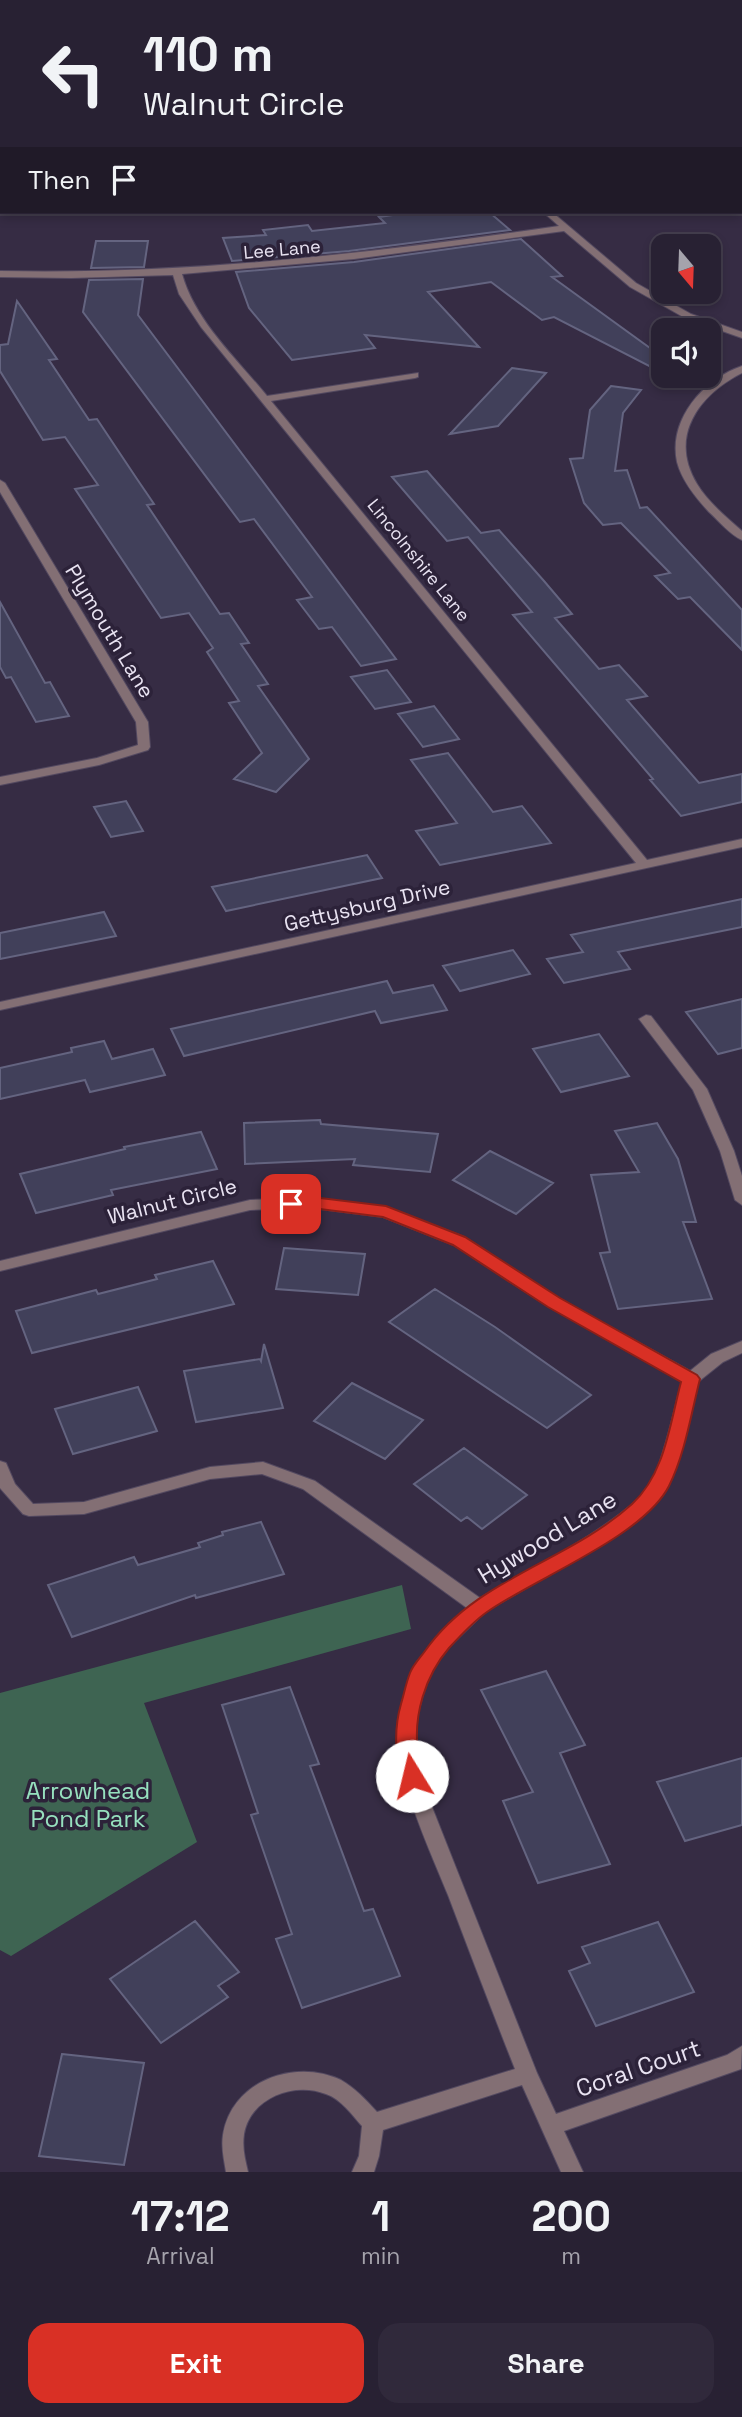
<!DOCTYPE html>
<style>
body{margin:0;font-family:"Space Grotesk",sans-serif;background:#30293b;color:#f1f3f6;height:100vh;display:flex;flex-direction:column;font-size:26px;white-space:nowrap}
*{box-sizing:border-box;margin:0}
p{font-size:23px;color:#a5a3ac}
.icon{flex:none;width:38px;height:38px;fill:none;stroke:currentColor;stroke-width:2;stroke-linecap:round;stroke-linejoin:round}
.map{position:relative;height:2172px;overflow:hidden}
.details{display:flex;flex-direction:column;background:#282133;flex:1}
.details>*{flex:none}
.top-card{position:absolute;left:0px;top:0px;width:742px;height:214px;box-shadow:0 4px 10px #0003,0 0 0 2px #443e4e;background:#282133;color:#f1f3f6;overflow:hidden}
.needle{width:46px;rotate:161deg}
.controls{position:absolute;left:651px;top:234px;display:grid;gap:14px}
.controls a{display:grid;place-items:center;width:70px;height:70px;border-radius:14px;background:#282133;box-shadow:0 4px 10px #0003,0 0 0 2px #443e4e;font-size:35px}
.pin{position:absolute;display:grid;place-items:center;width:60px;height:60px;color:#fff;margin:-30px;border-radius:14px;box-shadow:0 4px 10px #0006}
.me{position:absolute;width:77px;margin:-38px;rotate:351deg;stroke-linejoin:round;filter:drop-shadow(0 0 5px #0008)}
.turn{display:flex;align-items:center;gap:24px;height:147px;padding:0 28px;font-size:32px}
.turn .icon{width:91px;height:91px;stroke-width:2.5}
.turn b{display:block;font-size:49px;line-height:60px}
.then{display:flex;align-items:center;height:66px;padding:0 28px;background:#0003;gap:14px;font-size:26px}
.eta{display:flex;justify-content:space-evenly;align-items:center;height:119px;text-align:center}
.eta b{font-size:42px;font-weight:700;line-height:49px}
.action{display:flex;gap:14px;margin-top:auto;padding:14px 28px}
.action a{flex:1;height:80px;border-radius:21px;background:#d93025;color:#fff;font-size:28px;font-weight:700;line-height:80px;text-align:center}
.action a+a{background:#30293b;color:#f1f3f6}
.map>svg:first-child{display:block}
.green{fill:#3e6452}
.building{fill:#41405a;stroke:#646480;stroke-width:2}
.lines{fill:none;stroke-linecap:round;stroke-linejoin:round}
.minor-casing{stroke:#534960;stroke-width:2}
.minor{fill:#836f74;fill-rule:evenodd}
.route{fill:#d93025;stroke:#8d1f18;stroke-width:2}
.labels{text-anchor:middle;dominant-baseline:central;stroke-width:7;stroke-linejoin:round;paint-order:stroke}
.far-street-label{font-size:18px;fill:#e9e3f2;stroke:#2c2239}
.street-label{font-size:21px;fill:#e9e3f2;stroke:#2c2239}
.near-street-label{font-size:24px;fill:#e9e3f2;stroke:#2c2239}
.near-park-label{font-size:24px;fill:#96e0be;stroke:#2c2239}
</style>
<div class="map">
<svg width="742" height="2172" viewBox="0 0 742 2172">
<rect width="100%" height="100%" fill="#362c44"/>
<!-- green -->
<path class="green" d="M419,0H742V5L740,2Z
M402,1585L411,1629L144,1703L197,1842L11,1956L0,1950V1693Z"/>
<!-- building -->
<path class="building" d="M414,212H489L510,230L349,251L232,261L223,238L266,235L263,230L308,225L312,231L385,223L379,217Z
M521,239L562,276L552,277L661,356L653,368L554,317L542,320L491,282L428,292L479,347L365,335L375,348L292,360L249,308L236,272L354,262Z
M96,241H148L144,267L91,268Z
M143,279L138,315L396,659L361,666L332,627L319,629L297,600L312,597L254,519L240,522L83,312L89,280Z
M17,301L57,359L49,360L89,420L97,419L137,479L154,504L147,505L220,614L229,613L249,643L241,644L268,684L258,686L309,759L276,792L234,779L262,753L229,703L239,701L207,652L213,648L189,613L161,618L75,489L98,485L65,437L43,440L0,371V345L8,344Z
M512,368L546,373L498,426L450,434Z
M611,386L641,390L623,413L615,471L627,470L640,508L647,507L742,610V650L690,597L678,599L655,576L670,573L621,523L603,525L584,503L570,459L583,458L590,410Z
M427,471L481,533L499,530L544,581L572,614L555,618L599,669L619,665L647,696L627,700L699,783L742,774V802L681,816L650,780L653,779L513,615L532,612L468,537L447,541L392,477Z
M0,602L45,683L50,682L69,716L36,722L11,677L6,678L0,667Z
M387,670L411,702L375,709L351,677Z
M434,706L459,739L423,747L398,714Z
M448,753L493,812L522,806L551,843L440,865L416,831L457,823L411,760Z
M126,801L143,831L111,837L94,807Z
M367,855L382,878L226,911L212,887Z
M742,899V927L618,952L630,969L564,983L547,959L583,952L571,935Z
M104,912L116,936L0,959V933Z
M513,950L530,974L460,991L443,966Z
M387,981L393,993L433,985L447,1010L381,1023L375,1011L184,1056L171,1029Z
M742,999V1048L718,1054L686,1012Z
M599,1034L629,1076L561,1092L533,1049Z
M104,1041L112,1059L153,1049L165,1075L90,1092L85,1080L0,1099V1068L72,1052L71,1048Z
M320,1120L321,1124L438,1134L430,1172L353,1165L355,1159L245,1164L244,1123Z
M657,1123L678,1159L696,1222H683L712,1299L618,1309L600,1253L610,1252L591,1175L639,1172L615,1131Z
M201,1132L217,1169L111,1190L113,1195L36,1213L20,1174L125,1149L124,1147Z
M490,1151L553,1183L516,1214L453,1180Z
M284,1248L365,1254L358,1295L276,1289Z
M213,1261L234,1304L32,1353L16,1311L96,1290L98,1294L157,1279L155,1275Z
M435,1289L495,1327L591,1395L547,1428L389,1322Z
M264,1344L283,1408L196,1422L184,1371L260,1359L261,1361Z
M352,1383L423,1420L385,1459L314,1421Z
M138,1387L157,1431L73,1454L55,1409Z
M464,1448L527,1495L482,1529L467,1517L461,1521L414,1484Z
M261,1522L284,1574L196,1598L195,1595L72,1637L48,1585L134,1557L138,1565L200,1547L198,1543L223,1535L222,1532Z
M546,1671L585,1745L560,1753L610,1864L538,1883L503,1801L533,1792L481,1690Z
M290,1687L319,1764L310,1766L364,1911L373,1909L400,1976L302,2008L276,1939L292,1934L251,1815L258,1813L222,1705Z
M742,1758V1825L685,1841L657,1782Z
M195,1921L239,1972L218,1986L228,1997L161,2043L110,1979Z
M658,1922L694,1992L596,2026L569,1971L590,1963L582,1947Z
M62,2054L144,2063L124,2165L39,2156Z"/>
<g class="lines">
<defs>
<path id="minor" d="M83,0H89L90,2H83Z
M305,0H311L312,2H305Z
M0,85H2V89H0Z
M0,173H2V177H0Z
M543,212H552L636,283L691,314L742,332V338L685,318L630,287L564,231L354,259L182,274C195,321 237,359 267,396L418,373V377L415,378L271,401L647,860L742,839V847L0,1010V1002L636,863L201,327L179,294L173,275L71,278L0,277V271C191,275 370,253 559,226Z
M742,366V373C699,395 668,436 697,484C708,502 726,517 742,531V540C730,535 719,521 709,512C696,498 682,481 677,462C668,419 704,379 742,366Z
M0,480L5,483L148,722L150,747L148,750L99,765L0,785V777L97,758L138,745L136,722L0,492Z
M646,1015L651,1016L707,1089L734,1151L742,1176V1205L735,1200L720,1151L693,1090L639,1019Z
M312,1198L385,1207L464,1237L559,1299L690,1371L711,1354L742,1341V1353L723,1362L698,1382L668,1485L645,1513L607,1541L485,1612L447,1649L428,1676L417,1717L416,1751L432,1807L537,2073L556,2114L727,2055L742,2046L741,2069L564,2131L583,2172H561L522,2085L383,2130L379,2156L374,2172H352L359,2156L362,2126C352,2115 341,2099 326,2094C294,2081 250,2098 244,2134C242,2148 245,2159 248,2172H226C224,2159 221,2148 223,2135C231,2081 295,2058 341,2080C355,2088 366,2100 377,2112L515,2069C492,2011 470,1953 448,1895C428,1845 392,1772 399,1718C405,1670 434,1640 467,1608L303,1489L262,1474L210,1479L84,1514L29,1516L23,1514L0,1488V1461L6,1463L15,1484L33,1504L84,1502L210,1467L263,1462L315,1481L480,1598C517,1577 638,1515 653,1480C666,1450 673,1413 682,1381L549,1307L454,1245L383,1217L312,1208L250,1210L0,1271V1261L250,1200Z"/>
</defs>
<!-- minor casing -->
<use href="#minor" class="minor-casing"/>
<!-- minor -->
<use href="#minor" class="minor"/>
</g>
<!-- route -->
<path class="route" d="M312,1197L386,1206L465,1237L560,1298L697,1375L700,1379C691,1414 685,1454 669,1486C643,1537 535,1578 487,1612C474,1621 460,1636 449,1648C425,1676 413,1716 418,1752C419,1763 425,1773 420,1783L412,1785L405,1783C394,1760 394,1728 401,1704C404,1694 406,1683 410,1673C413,1665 420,1658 425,1651C476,1578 568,1562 632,1504C665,1474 670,1423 681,1382L548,1307L453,1245L383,1217L312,1208L291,1209L283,1204L291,1198Z"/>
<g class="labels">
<!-- far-street labels -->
<g class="far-street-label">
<text transform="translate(282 249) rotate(-5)">Lee Lane</text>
<text transform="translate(419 560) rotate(51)">Lincolnshire Lane</text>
</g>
<!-- street labels -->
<g class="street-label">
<text transform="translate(110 631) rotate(59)">Plymouth Lane</text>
<text transform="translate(367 905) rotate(-13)">Gettysburg Drive</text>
<text transform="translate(172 1201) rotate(-14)">Walnut Circle</text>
</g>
<!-- near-street labels -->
<g class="near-street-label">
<text transform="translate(547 1537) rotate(-31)">Hywood Lane</text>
<text transform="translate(638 2068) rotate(-19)">Coral Court</text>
</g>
<!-- near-park labels -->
<g class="near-park-label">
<text x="88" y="1790">Arrowhead<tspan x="88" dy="28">Pond Park</tspan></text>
</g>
</g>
</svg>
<div class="controls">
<a><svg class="needle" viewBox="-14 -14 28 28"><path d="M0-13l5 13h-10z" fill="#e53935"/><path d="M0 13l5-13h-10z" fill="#a5a3ac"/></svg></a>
<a><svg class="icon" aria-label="sound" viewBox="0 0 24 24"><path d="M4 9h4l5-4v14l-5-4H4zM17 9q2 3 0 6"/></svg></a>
</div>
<div class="pin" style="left:291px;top:1204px;background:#d93025"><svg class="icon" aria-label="arrive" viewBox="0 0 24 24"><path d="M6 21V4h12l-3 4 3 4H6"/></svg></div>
<svg class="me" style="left:412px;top:1776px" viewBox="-20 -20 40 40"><circle r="19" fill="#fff"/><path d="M0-13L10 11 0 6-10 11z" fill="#d93025"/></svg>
<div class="top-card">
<div class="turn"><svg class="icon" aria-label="left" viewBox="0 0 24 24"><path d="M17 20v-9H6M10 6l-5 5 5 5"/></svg><div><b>110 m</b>Walnut Circle</div></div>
<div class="then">Then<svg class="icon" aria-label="arrive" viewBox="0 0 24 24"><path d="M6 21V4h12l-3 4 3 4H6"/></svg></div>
</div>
</div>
<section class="details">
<div class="eta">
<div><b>17:12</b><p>Arrival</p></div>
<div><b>1</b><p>min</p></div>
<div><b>200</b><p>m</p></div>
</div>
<div class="action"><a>Exit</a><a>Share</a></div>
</section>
